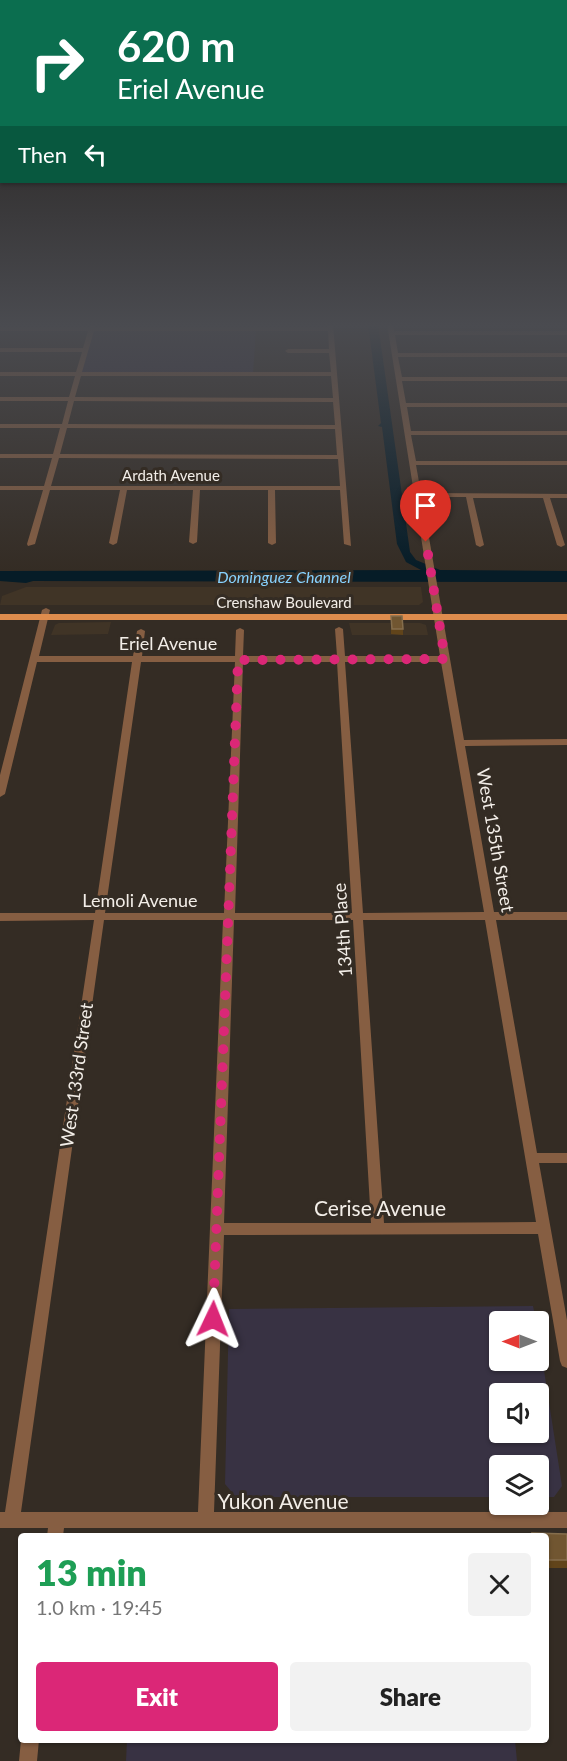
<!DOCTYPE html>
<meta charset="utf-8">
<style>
body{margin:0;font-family:Lato,sans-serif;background:#f2f2f2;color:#222;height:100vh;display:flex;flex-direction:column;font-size:22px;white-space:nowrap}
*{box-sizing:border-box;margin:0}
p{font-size:20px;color:#767676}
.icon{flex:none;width:33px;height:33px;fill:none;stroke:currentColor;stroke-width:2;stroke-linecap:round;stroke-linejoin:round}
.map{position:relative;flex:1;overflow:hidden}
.sheet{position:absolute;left:18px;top:1533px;width:531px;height:210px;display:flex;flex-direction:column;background:#fff;border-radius:6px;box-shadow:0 2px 4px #0004}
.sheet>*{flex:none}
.guide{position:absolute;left:0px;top:0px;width:567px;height:183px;box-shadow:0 2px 4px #0004;background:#0b6e4f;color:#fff;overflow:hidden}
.needle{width:39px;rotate:270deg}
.tools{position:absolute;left:489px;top:1311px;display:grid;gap:12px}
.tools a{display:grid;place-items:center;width:60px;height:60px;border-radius:6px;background:#fff;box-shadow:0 2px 4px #0004;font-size:30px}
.pin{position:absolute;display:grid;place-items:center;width:51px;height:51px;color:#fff;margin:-62px -26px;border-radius:50% 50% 50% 0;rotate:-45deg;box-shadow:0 0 6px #0007}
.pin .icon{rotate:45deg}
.me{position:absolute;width:66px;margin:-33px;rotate:2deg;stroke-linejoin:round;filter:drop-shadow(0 0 4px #0008)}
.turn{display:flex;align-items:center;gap:21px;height:126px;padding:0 18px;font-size:27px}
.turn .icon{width:78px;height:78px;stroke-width:2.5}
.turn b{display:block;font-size:42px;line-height:51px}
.then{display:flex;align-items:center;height:57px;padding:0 18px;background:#0003;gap:12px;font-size:22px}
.round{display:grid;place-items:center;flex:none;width:63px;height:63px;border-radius:6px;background:#f2f2f2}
.overview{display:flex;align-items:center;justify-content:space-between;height:102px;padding:0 18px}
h1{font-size:36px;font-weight:800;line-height:45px;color:#1e9e55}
.primary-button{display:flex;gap:12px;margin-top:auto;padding:12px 18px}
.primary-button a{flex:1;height:69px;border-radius:6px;background:#db2777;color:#fff;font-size:24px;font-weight:800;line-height:69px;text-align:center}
.primary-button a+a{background:#f2f2f2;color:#222}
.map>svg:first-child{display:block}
.built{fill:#403426}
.education{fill:#383243;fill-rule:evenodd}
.water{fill:#061c27}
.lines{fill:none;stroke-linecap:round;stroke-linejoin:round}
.minor{fill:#865e42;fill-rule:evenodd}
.major{fill:#de8c4d;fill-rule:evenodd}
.wall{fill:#61441a}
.building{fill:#715631;stroke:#856e4d;stroke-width:1.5}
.route{stroke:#db2777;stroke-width:10;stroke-dasharray:0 18}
.labels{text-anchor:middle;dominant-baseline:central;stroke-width:6;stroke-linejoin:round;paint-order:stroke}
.far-street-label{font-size:15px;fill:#f3eee8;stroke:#342c24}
.far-water-label{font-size:16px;font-style:italic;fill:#88d2fe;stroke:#342c24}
.street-label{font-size:18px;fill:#f3eee8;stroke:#342c24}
.near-street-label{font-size:21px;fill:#f3eee8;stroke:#342c24}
</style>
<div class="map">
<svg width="567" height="1761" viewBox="0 0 567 1761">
<rect width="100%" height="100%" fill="#342c24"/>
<!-- built -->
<path class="built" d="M26,587H421L423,602L419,605H0L2,596Z
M111,622L108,634L51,635L55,625L59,623Z
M349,623H420L426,625L428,635H352Z"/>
<!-- education -->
<path class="education" d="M91,329H256L253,374H79Z
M533,1306L536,1321L500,1322V1360H538L539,1338L562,1486L554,1497H539L538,1466H500L499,1497H236L225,1484L229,1309ZM500,1394H538V1432H500Z
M127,1740H515L517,1761H126Z"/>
<!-- water -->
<path class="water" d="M368,324H378L410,552L416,560L440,570L567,571V582L33,581L26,583L0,581V571L421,570L406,562L397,544L382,427L378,426L381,423Z"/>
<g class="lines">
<!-- minor -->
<path class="minor" d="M90,324H96L95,327H327V324H333L351,546L344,544L340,490H275L276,543L272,545L268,543V490H200L197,542L193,544L189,542L193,490H127L117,543L113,545L109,543L120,490H50L35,544L28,546L27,544L43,490H0V486H44L52,458H0V454H53L60,428H0V424H62L68,401H0V397H69L75,376H0V372H76L82,352H0V348H83L88,331H0V327H89ZM94,331H328L329,349H288L285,351L288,353H329L331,372H82ZM81,376H331L333,398L75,397ZM74,401L333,402L335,425L68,424ZM67,428L335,429L337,455L60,454ZM59,458L338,459L340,486H51Z
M387,324H393L394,331H567V335H395L398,353H567V357H398L402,377H567V381H402L406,403H567V407H407L411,431H567V435H411L416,461H567V465H416L421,493L567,494V498H550L565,545L561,547L557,545L543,498H473L484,545L480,547L476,545L466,497H422L464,740L567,739V745L465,746L494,912H567V920H496L537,1153H567V1163H539L567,1320V1368L562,1366L560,1361L538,1234L224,1235L214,1512H567V1528H64L63,1536H47L48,1528H0V1512H5L94,920L0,921V913H95L132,662H37L5,794L0,797V775L42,610L46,608L50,610L39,656H133L137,631L141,629L145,631L142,656H235L236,630L240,628L244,630L243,656H337L335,629L339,627L343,629L345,656H440ZM141,662H235L224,913H105ZM243,662H337L352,913H235ZM345,662H441L484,912L363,913ZM104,920H223L198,1512H21ZM234,920H353L371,1223H224ZM363,920H485L536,1222L384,1223Z
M21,1740H39L37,1761H19Z"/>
<!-- major -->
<path class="major" d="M0,614H567V620H0Z"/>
</g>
<!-- wall -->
<path class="wall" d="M391,616L403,629V635L391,634Z
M532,1533L567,1534V1568H546V1536H532Z"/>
<!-- building -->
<path class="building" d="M391,616H402L403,629H392Z
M532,1533L567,1534V1560H546V1536H533Z"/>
<!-- sky -->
<linearGradient id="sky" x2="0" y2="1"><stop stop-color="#1d1814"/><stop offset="0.57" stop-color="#4a4b50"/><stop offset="1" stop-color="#4a4b50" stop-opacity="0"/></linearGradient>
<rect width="567" height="571" fill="url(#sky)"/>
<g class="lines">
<!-- route -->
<path class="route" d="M213,1319L238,660L445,659L426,542"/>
</g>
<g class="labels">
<!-- far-street labels -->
<g class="far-street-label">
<text x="171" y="475">Ardath Avenue</text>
<text x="284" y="602">Crenshaw Boulevard</text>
</g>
<!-- far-water labels -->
<g class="far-water-label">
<text x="284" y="576">Dominguez Channel</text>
</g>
<!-- street labels -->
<g class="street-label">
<text x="168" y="643">Eriel Avenue</text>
<text transform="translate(496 840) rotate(80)">West 135th Street</text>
<text x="140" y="900">Lemoli Avenue</text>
<text transform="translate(342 930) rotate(-94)">134th Place</text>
<text transform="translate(76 1075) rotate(-82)">West 133rd Street</text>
</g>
<!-- near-street labels -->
<g class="near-street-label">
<text x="380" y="1207">Cerise Avenue</text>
<text x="283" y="1500">Yukon Avenue</text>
</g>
</g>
</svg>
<div class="tools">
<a><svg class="needle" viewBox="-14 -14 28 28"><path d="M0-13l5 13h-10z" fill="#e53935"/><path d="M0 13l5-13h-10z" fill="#767676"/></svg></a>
<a><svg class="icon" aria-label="sound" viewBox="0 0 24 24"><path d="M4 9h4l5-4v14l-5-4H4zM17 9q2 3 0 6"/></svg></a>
<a><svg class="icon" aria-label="layers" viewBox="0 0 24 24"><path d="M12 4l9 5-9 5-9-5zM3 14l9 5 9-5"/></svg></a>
</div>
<div class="pin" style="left:426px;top:542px;background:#d93025"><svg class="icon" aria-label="arrive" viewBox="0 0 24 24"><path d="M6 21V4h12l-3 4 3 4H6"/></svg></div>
<svg class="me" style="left:213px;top:1319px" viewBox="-20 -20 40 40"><path d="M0-17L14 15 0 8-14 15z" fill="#db2777" stroke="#fff" stroke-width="4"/></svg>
<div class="guide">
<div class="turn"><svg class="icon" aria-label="right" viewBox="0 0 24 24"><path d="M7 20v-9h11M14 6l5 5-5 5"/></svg><div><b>620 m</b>Eriel Avenue</div></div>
<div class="then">Then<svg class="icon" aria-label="left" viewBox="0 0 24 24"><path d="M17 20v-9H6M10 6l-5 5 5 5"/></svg></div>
</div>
<section class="sheet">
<div class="overview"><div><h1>13 min</h1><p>1.0 km · 19:45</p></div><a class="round"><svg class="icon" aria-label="close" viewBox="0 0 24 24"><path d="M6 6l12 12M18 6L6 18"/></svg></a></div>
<div class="primary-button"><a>Exit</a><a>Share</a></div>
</section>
</div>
